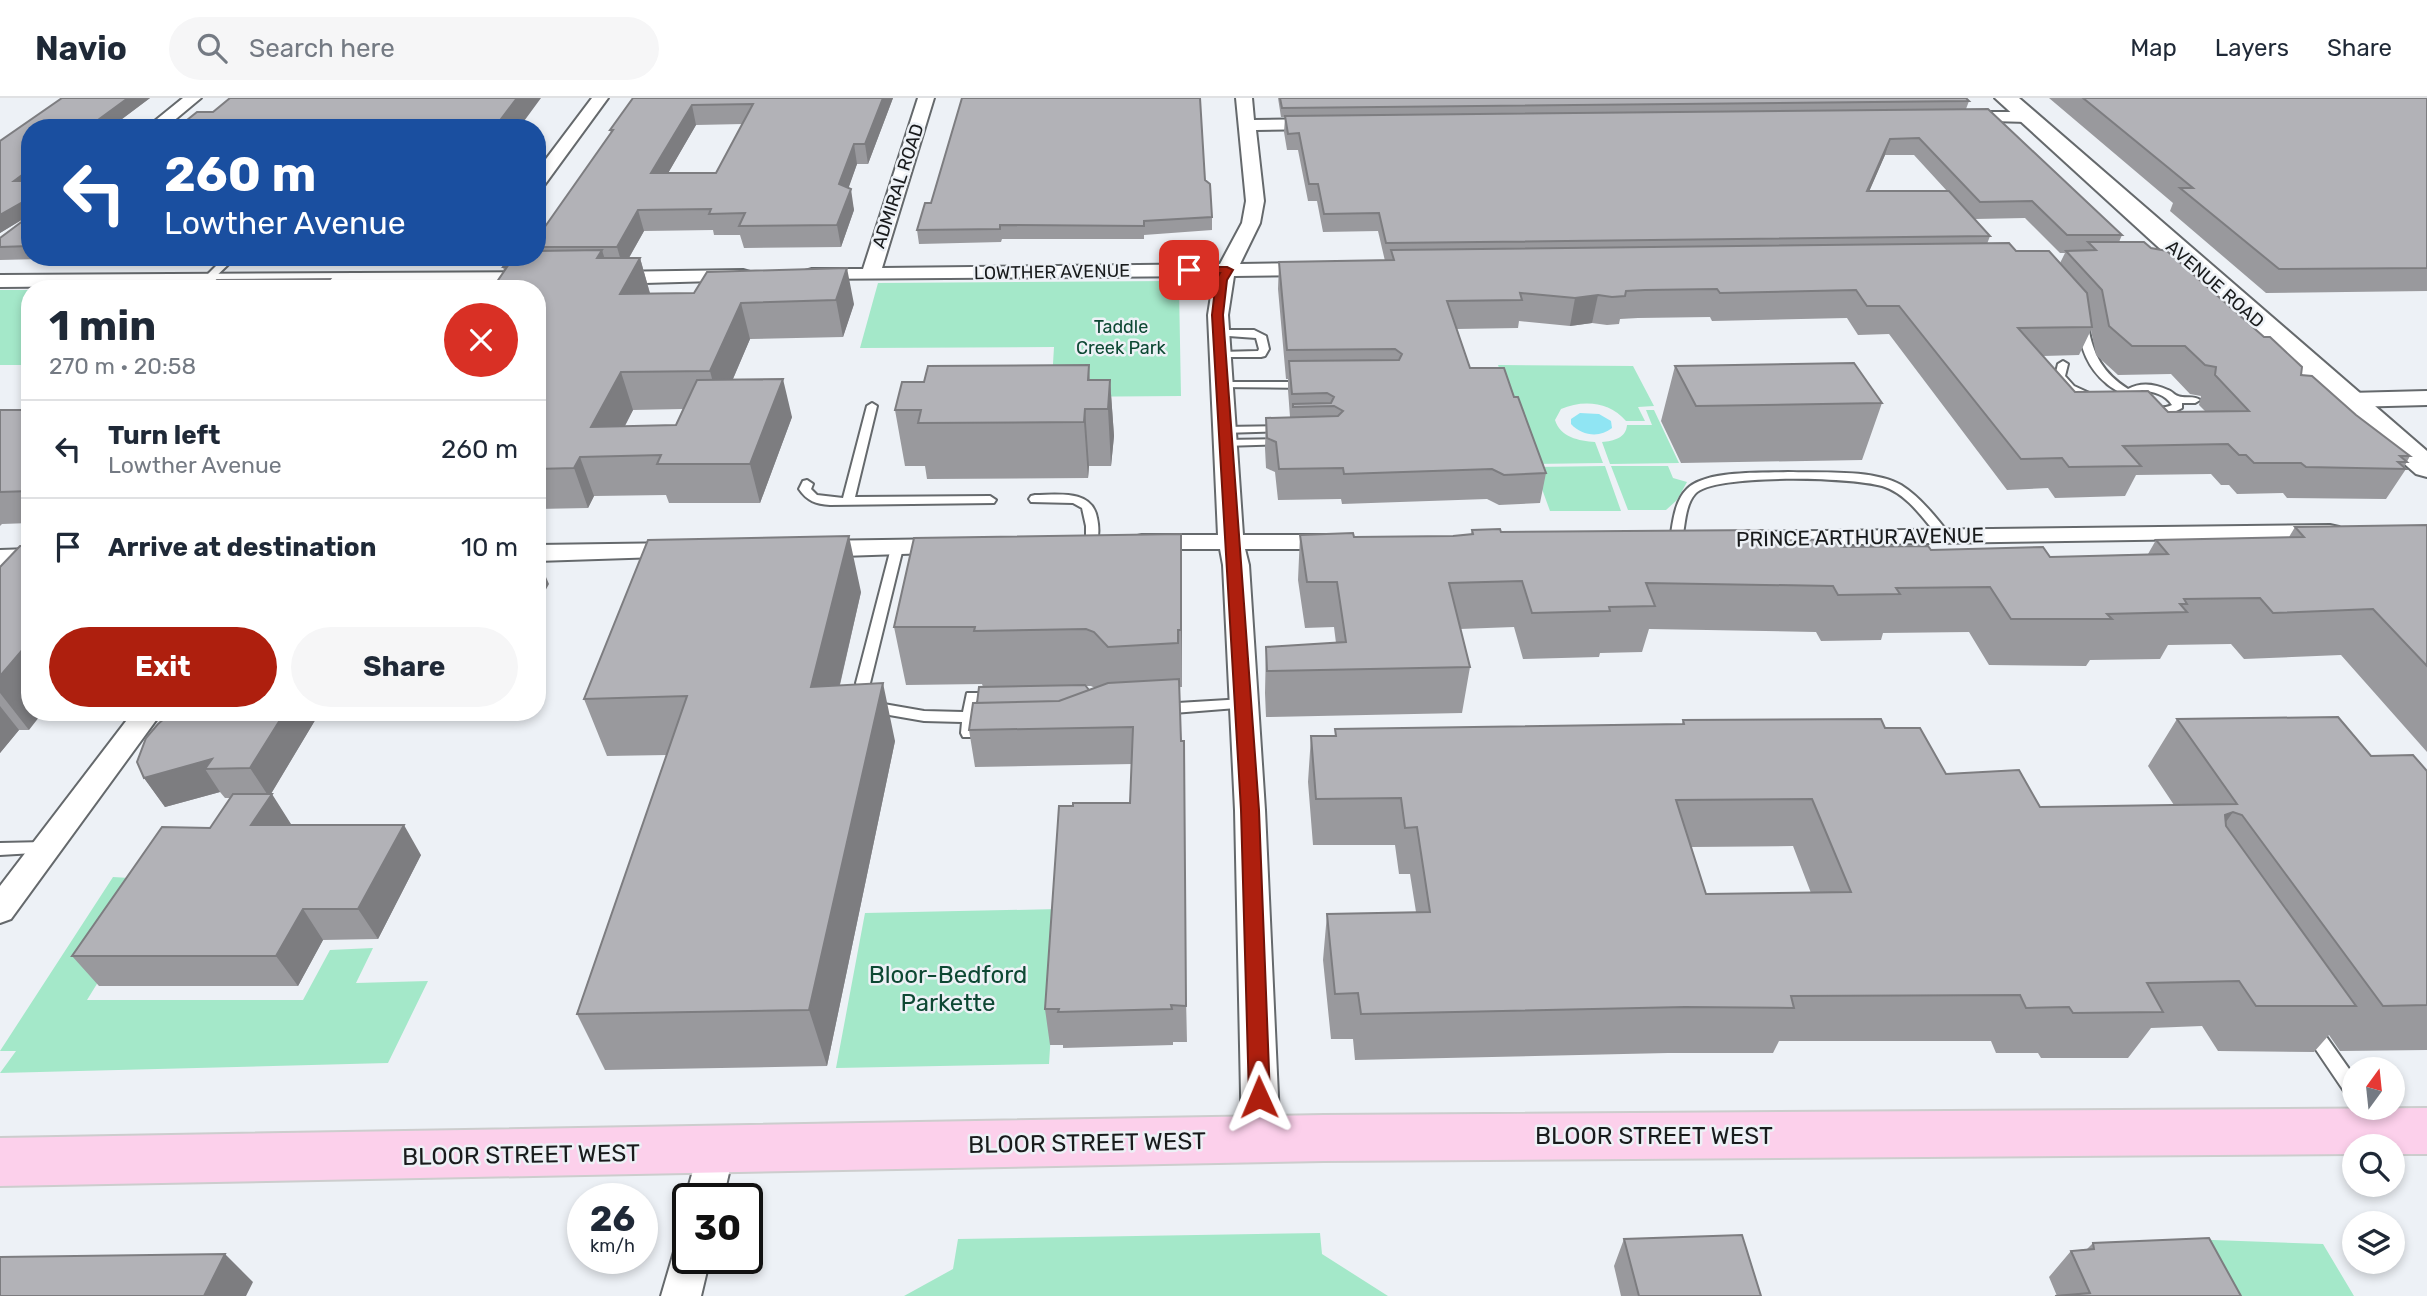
<!DOCTYPE html>
<meta charset="utf-8">
<style>
body{margin:0;font-family:Rubik,sans-serif;background:#f6f6f7;color:#1f2937;height:100vh;display:flex;flex-direction:column;font-size:26px;white-space:nowrap}
*{box-sizing:border-box;margin:0}
p{font-size:23px;color:#747a83}
.icon{flex:none;width:38px;height:38px;fill:none;stroke:currentColor;stroke-width:2;stroke-linecap:round;stroke-linejoin:round}
.map{position:relative;flex:1;overflow:hidden}
.panel{position:absolute;left:21px;top:182px;width:525px;height:441px;display:flex;flex-direction:column;background:#fff;border-radius:28px;box-shadow:0 4px 10px #0003}
.panel>*{flex:none}
.banner{position:absolute;left:21px;top:21px;width:525px;height:147px;border-radius:28px;box-shadow:0 4px 10px #0003;background:#1a4fa0;color:#fff;overflow:hidden}
.needle{width:46px;rotate:15deg}
.tools{position:absolute;left:2342px;top:959px;display:grid;gap:14px}
.tools a{display:grid;place-items:center;width:63px;height:63px;border-radius:50%;background:#fff;box-shadow:0 4px 10px #0003;font-size:35px}
.speed{position:absolute;left:567px;top:1085px;display:flex;gap:14px;font-size:35px;font-weight:700;text-align:center}
.speed>*{display:grid;place-content:center;width:91px;height:91px;border-radius:50%;background:#fff;box-shadow:0 4px 10px #0003;line-height:1}
.speed small{font-size:18px;font-weight:400}
.speed .limit{border:4px solid #111;border-radius:10px;background:#fff;color:#111}
.pin{position:absolute;display:grid;place-items:center;width:60px;height:60px;color:#fff;margin:-30px;border-radius:14px;box-shadow:0 4px 10px #0006}
.me{position:absolute;width:77px;margin:-38px;rotate:359deg;stroke-linejoin:round;filter:drop-shadow(0 0 5px #0008)}
.turn{display:flex;align-items:center;gap:24px;height:147px;padding:0 28px;font-size:32px}
.turn .icon{width:91px;height:91px;stroke-width:2.5}
.turn b{display:block;font-size:49px;line-height:60px}
.round{display:grid;place-items:center;flex:none;width:74px;height:74px;border-radius:37px;background:#f6f6f7}
.headline{display:flex;align-items:center;justify-content:space-between;height:119px;padding:0 28px}
h1{font-size:42px;font-weight:700;line-height:52px}
.primary-button{display:flex;gap:14px;margin-top:auto;padding:14px 28px}
.primary-button a{flex:1;height:80px;border-radius:42px;background:#ae1f0e;color:#fff;font-size:28px;font-weight:700;line-height:80px;text-align:center}
.primary-button a+a{background:#f6f6f7;color:#1f2937}
ul{padding:0;list-style:none}
li{display:flex;align-items:center;gap:21px;height:98px;padding:0 28px;border-top:2px solid #e0e1e3}
li div{flex:1}
li b{display:block;font-size:26px}
li em{font-style:normal}
header{display:flex;align-items:center;gap:42px;box-sizing:border-box;height:98px;padding:0 35px;background:#fff;border-bottom:2px solid #e0e1e3}
header strong{font-size:33px}
nav{display:flex;gap:38px;margin-inline-start:auto;font-size:24px}
.search{width:490px;height:63px;background:#f6f6f7;display:flex;align-items:center;gap:18px;box-sizing:border-box;padding:0 24px;border-radius:38px;color:#747a83;font-size:26px}
.map>svg:first-child{display:block}
.green{fill:#a4e8c9}
.water{fill:#90e5f3}
.lines{fill:none;stroke-linecap:round;stroke-linejoin:round}
.service-casing{stroke:#65696c;stroke-width:4}
.minor-casing{stroke:#65696c;stroke-width:4}
.secondary-casing{stroke:#65696c;stroke-width:4}
.primary-casing{stroke:#cccdcd;stroke-width:4}
.service{fill:#fff;fill-rule:evenodd}
.minor{fill:#fff;fill-rule:evenodd}
.secondary{fill:#fff;fill-rule:evenodd}
.primary{fill:#fcd0eb;fill-rule:evenodd}
.wall{fill:#99999d;fill-rule:evenodd}
.shaded-wall{fill:#7d7d80}
.building{fill:#b2b2b7;stroke:#7d7d80;stroke-width:2;fill-rule:evenodd}
.route{fill:#ae1f0e;stroke:#711409;stroke-width:2}
.labels{text-anchor:middle;dominant-baseline:central;stroke-width:5;stroke-linejoin:round;paint-order:stroke}
.far-street-label{font-size:18px;fill:#191b1c;stroke:#edf1f6}
.far-park-label{font-size:18px;fill:#0d4833;stroke:#edf1f6}
.street-label{font-size:21px;fill:#191b1c;stroke:#edf1f6}
.near-park-label{font-size:24px;fill:#0d4833;stroke:#edf1f6}
.near-street-label{font-size:24px;fill:#191b1c;stroke:#edf1f6}
</style>
<header>
<strong>Navio</strong>
<div class="search"><svg class="icon" aria-label="search" viewBox="0 0 24 24"><circle cx="10" cy="10" r="6"/><path d="M15 15l6 6"/></svg>Search here</div>
<nav><a>Map</a><a>Layers</a><a>Share</a></nav>
</header>
<div class="map">
<svg width="2427" height="1198" viewBox="0 0 2427 1198">
<rect width="100%" height="100%" fill="#edf1f6"/>
<!-- green -->
<path class="green" d="M1171,183L1176,185L1179,191L1181,298L1051,299L1054,249L860,250L878,185Z
M0,192H30V267H0Z
M1498,267L1633,268L1654,308L1638,309L1645,323H1626C1609,303 1582,302 1561,311L1555,322C1560,339 1579,343 1595,344L1603,365L1533,366Z
M1646,312H1654L1679,365L1610,366L1602,344C1614,343 1626,340 1627,327H1652Z
M1605,368L1621,413H1550L1534,369Z
M1611,368H1668L1673,380L1687,384L1677,402L1666,412H1628Z
M113,779L161,782L87,902H303L330,852L373,850L356,885L428,883L388,965L0,975L16,953H0Z
M1059,811L1049,966L836,970L865,815Z
M1320,1135L1322,1156L1388,1198H904L953,1171L958,1141Z
M2186,1141L2323,1146L2354,1198H2218Z"/>
<!-- water -->
<path class="water" d="M1580,315L1599,316L1611,323L1612,330C1600,340 1582,338 1571,326V321Z"/>
<g class="lines">
<defs>
<path id="service" d="M225,159H236L210,184H204V180Z
M2083,225L2088,228C2093,257 2103,275 2128,291C2141,284 2155,286 2168,292C2172,293 2174,297 2178,298C2186,301 2193,297 2200,302L2195,305H2182V310C2159,323 2140,315 2124,298C2119,293 2111,290 2106,285C2088,270 2081,251 2078,228ZM2142,292C2154,294 2165,296 2172,307C2158,313 2143,308 2134,296Z
M1219,232H1254L1266,238L1269,251L1265,258L1261,259H1216V255L1220,254L1258,253L1259,251L1256,240L1215,237V233Z
M2063,263L2068,266L2065,278L2074,288L2098,299V303C2081,305 2064,291 2055,278L2058,266Z
M1221,284H1307L1312,287L1307,290L1217,289L1216,287Z
M872,305L877,308L855,399L990,398L996,402L994,405L830,407C816,406 807,403 799,391L803,383L807,382L813,386L811,391L817,397L843,400L867,308Z
M1285,328L1291,331L1289,333L1223,335L1217,332L1223,329Z
M1285,341L1289,342V346L1224,348L1218,345L1224,342Z
M1788,374C1820,375 1873,371 1901,387C1920,399 1936,419 1950,437L1948,440H1940C1924,422 1908,397 1885,389C1858,379 1713,375 1695,396C1685,407 1685,428 1682,442L1676,446L1670,442C1673,425 1674,404 1687,391C1705,372 1763,375 1788,374Z
M1035,397C1058,397 1092,391 1097,420C1099,429 1099,439 1096,448L1092,449L1086,445V428L1082,410L1073,405L1031,404L1029,401L1031,398Z
M897,446L903,450L870,585L878,605L924,613L963,614L967,595H1001L1003,598L1001,601L979,603L976,630L992,631L994,635L992,639H963L961,635L962,624L924,623L872,614L865,609L856,585L891,450Z
M1244,601L1249,603L1251,606L1249,609L1161,616L1154,611L1161,606Z
M45,744L51,746L53,750L51,754L0,757V745Z
M2312,925L2318,927L2354,978V1001L2348,999L2306,937L2303,932L2306,927Z"/>
<path id="minor" d="M183,0H201L165,30H146Z
M592,0H608L543,89L537,90V73Z
M918,0H934L882,170L1220,166L1242,125L1246,103L1236,0H1252L1254,22L1321,21L1329,26L1321,31L1256,32L1264,103L1260,125L1240,166L1317,165L1327,171L1317,177L1234,178L1228,217L1243,437H1336L1345,439L1348,444L1345,449L1336,451H1245L1249,467L1265,712L1280,1042L1274,1054L1261,1059L1248,1054L1242,1042L1235,712L1223,467L1220,451H1142L1133,449L1130,444L1133,439L1142,437H1218L1208,217L1214,178L805,181L802,177L805,173L812,171H863Z
M1960,14H2028L2036,19L2028,24L1954,22L1952,19L1954,16Z
M743,172L750,174L753,178L750,182L609,186L599,180L609,174Z
M537,174L544,176L547,180L544,184L0,189V177Z
M2427,293V307L2349,309L2341,307L2338,302L2341,297L2349,295Z
M2330,427L2339,429L2342,434L2339,439L1730,448L1721,446L1718,441L1721,436L1730,434Z
M951,441L960,444L963,449L960,454L813,459L804,456L801,451L804,446L813,443Z
M681,445L690,448L693,453L690,458L537,463V447Z
M30,451V467L0,468V452Z
M133,614H162L11,821L0,825V788Z
M715,1036L728,1041L734,1053L723,1101H688V1108L685,1101L702,1041Z
M688,1142V1160H710L701,1198H661L676,1147Z"/>
<path id="secondary" d="M1995,0H2019L2427,353V379L2416,376L2179,168Z"/>
<path id="primary" d="M2427,1010V1056H2392V1048H2354V1056L1324,1063L0,1088V1040L1324,1017Z"/>
</defs>
<!-- service casing -->
<use href="#service" class="service-casing"/>
<!-- minor casing -->
<use href="#minor" class="minor-casing"/>
<!-- secondary casing -->
<use href="#secondary" class="secondary-casing"/>
<!-- primary casing -->
<use href="#primary" class="primary-casing"/>
<!-- service -->
<use href="#service" class="service"/>
<!-- minor -->
<use href="#minor" class="minor"/>
<!-- secondary -->
<use href="#secondary" class="secondary"/>
<!-- primary -->
<use href="#primary" class="primary"/>
</g>
<!-- wall -->
<path class="wall" d="M62,0H150L110,30H30V159H42L40,161L0,162V140L24,122V120L0,135V43Z
M633,0H893L868,66H857L848,90L854,112L841,149L744,150L740,137H714L713,132L644,133L629,160H640L650,195H694L707,174L854,206L843,239L750,241L733,281L792,319L760,405H669L666,397L594,398L588,410L537,411V191L504,173L503,169L537,159V140L611,35L610,32ZM743,26L716,75H668L696,27ZM683,311L676,327L625,328L633,312Z
M1278,0H1966L1969,3L1966,11L2122,137L2119,144L2301,277L2410,358L2404,369L2406,371L2386,401L2287,400L2283,395L2237,396L2229,387H2221L2211,376L2136,377L2125,398L2055,400L2048,390L2007,392L1889,236L1858,237L1847,220L1712,223L1710,219L1638,220L1620,221L1619,226L1607,227L1592,225L1570,228L1519,223L1518,230L1456,231L1470,270L1514,299L1546,375L1540,405L1499,407L1487,401L1342,406L1341,401L1278,402L1275,374L1266,370L1265,350L1266,320L1290,319L1288,292V281H1286L1278,191L1279,164L1385,163L1378,133L1323,134L1317,103H1308L1298,52H1287L1284,34L1285,19H1281ZM1885,57H1914L1947,93H1869ZM2025,120L2060,155H2065L2060,165L1987,146L1990,138L1975,121ZM2091,232L2096,257L2118,277L2171,276L2190,296L2201,298L2199,307L2206,314H2168L2075,294L2043,258L2079,257Z
M2049,0H2427V193L2266,195L2170,113L2173,105Z
M1205,82L1212,119V132L1144,137V141H1002L1001,144L919,146L917,132Z
M1089,267L1090,282H1110L1114,338L1111,368H1089L1088,380L927,381L925,368H905L895,312L924,284Z
M1675,268L1882,305L1862,362L1681,365L1661,323Z
M0,312H30V425L2,426L0,428Z
M2427,427V654L2341,557L2244,561L2231,546L2168,547L2160,561L2090,562L2086,568L1989,567L1969,534L1883,535L1881,542L1821,543L1816,534L1649,531L1642,554L1600,555L1599,559L1523,561L1514,529L1460,531L1470,569L1462,615L1266,619L1265,595L1266,549L1336,545L1334,529L1305,530L1298,482L1300,437L1354,439L1453,438L1471,436L1472,432L1501,434L1767,443L1841,449L1931,452L2050,459L2148,456L2156,442L2289,439L2295,429Z
M1181,436L1182,589H1179L1187,944H1173V947L1063,950V947H1050L1045,911L1130,705L1132,666L975,669L969,632L983,589L982,586L906,587L894,529ZM1086,588H1091L1095,590L1089,592Z
M0,469L29,632H19L0,655Z
M861,494L840,587L895,643L827,968L605,972L577,916L667,657L607,658L584,601Z
M320,614L271,696L291,727L421,757L378,841L323,842L298,888H99L72,858L210,730L230,700H225L220,694L165,709L144,680Z
M2177,621L2371,658L2427,673V952L2340,953L2329,937L2314,954L2218,953L2202,928L2151,930L2128,960H2041L2038,955H1996L1991,943H1779L1773,955H1668L1355,962L1353,941H1331L1323,862L1327,816L1416,814L1410,776H1399L1395,747H1313L1308,684L1311,638H1335V631L1682,626L1683,622L1885,630L1946,676L2040,709L2174,707L2148,668ZM1793,748L1811,795L1706,796L1691,749Z
M1624,1141L1761,1198H1621L1614,1168Z
M2093,1145L2241,1198H2057L2049,1179L2071,1153L2087,1151Z"/>
<!-- shaded-wall -->
<path class="shaded-wall" d="M128,0H150L110,30H87Z
M517,0H541L519,30H491Z
M883,0H893L868,66L865,46Z
M692,7L696,27L656,96L651,75Z
M1890,41L1885,57L1862,110L1867,93Z
M854,46L857,66L843,106L839,86Z
M30,71V89L14,83Z
M851,91L854,112L841,149L837,127Z
M23,104L30,117L0,135V117Z
M638,112L644,133L623,170L617,149Z
M602,152L613,188L597,160Z
M640,160L650,196H620Z
M847,170L854,206L843,239L836,202Z
M330,181L334,191H321Z
M1598,197L1592,225L1570,228L1575,200Z
M741,205L750,241L720,311L710,273Z
M621,274L633,312L609,358L591,329Z
M783,281L792,319L760,405L750,366Z
M1110,282L1114,338L1111,368L1108,311Z
M1085,311L1089,368L1088,380L1084,324Z
M580,359L594,398L588,410L574,370Z
M1181,436L1182,493V589L1181,532Z
M849,438L861,494L826,646L811,589Z
M537,458L549,486L537,508Z
M30,543V614H43L29,632L0,595V578Z
M883,585L895,643L827,968L809,912Z
M0,608L19,632L0,655Z
M285,614H320L269,699L250,670Z
M212,661L205,671L220,694L165,709L144,680Z
M272,696L291,726L272,758L251,727Z
M2233,714L2200,761L2225,717Z
M404,727L421,757L378,841L358,811Z
M303,811L323,842L298,888L276,858Z
M225,1156L253,1184L246,1198H204Z"/>
<!-- building -->
<path class="building" d="M62,0H128L87,30H30V71L14,83H30V148L0,149V140L24,122L23,104L0,117V43Z
M230,0H517L498,25H495L491,30H177L197,14H213Z
M633,0H883L865,46H854L839,86L851,91L837,127L739,128L745,115L709,116L711,111L638,112L617,149H537V140L613,32H610ZM753,6L716,75H651L692,7Z
M962,0H1200L1205,82L1210,86L1212,119L1144,123V128L1000,127V131L917,132L925,105H931Z
M1280,0H1966L1969,3L1282,10Z
M2083,0H2427V170L2279,171L2180,90H2193Z
M1988,11L2122,137H2067L2032,103L1980,104L1919,40L1890,41L1867,93H1949L1990,138L1386,145L1379,115L1324,116L1318,86H1309L1299,35L1288,36L1285,18Z
M2088,144H2144L2151,150L2167,153L2264,239H2270L2302,269L2301,277L2312,278L2356,317L2410,358H2400L2407,364H2398L2406,371L2306,369L2301,365H2254L2246,357H2239L2228,346L2123,348L2141,368L2069,369L2062,360L2021,361L1899,208H1867L1856,192L1720,195L1717,191L1645,192L1626,193L1625,198L1612,199L1598,197L1575,200L1520,195L1522,202L1447,203L1470,270H1504L1514,299H1518L1546,375L1504,377L1492,371L1344,376L1343,370L1279,371L1276,344L1267,340L1266,320L1338,318L1343,313L1334,308L1293,309V306L1331,305L1334,299L1327,295L1292,296L1289,263L1399,262L1402,256L1395,251L1287,252L1279,164L1394,162L1391,152L2009,145L2016,153H2049L2087,195L2092,229L2018,230L2075,294L2148,293L2168,314L2249,313L2215,277L2216,269L2205,267L2185,248H2132L2109,228L2102,192L2066,153L2096,152Z
M602,152L597,160H640L620,196L694,195L707,174L847,170L836,202L741,205L710,273L621,274L591,329L676,327L697,282L783,281L750,366H657L661,357L580,359L574,370L537,371V191H492L507,169H503L510,159H537V153Z
M330,181L321,191H208L217,182Z
M1854,265L1882,305L1696,308L1675,268Z
M1089,267L1088,282H1110L1108,311H1085L1084,324L918,325L921,312H895L902,284H924L928,268Z
M0,312H30V393L0,394Z
M2427,427V568L2373,511L2273,515L2260,500L2184,501L2187,506H2180L2187,514L2107,516L2112,521H2011L1990,489L1896,490L1900,496L1838,497L1833,488L1646,485L1655,508L1609,509L1610,513L1532,515L1522,483L1449,485L1470,569L1267,573L1266,549L1346,544L1337,484H1307L1300,437L1353,435L1354,439L1453,438L1473,436L1472,432L1500,431L1501,434L1763,432L1767,443L1837,441L1841,449L1928,448L1931,452L2043,449L2050,459L2168,456L2156,442L2304,439L2295,429Z
M1181,436V532H1178V545L1108,549L1094,534L1086,531L974,533L975,529H894L914,440Z
M849,438L811,589L883,585L809,912L577,916L687,598L584,601L648,442Z
M20,448H30V543L0,578V469Z
M1179,581L1181,643H1184L1186,908L1171,907L1172,911L1058,914L1059,911H1045L1059,708H1073V705H1130L1133,629L969,632L973,605L1059,603L1108,585Z
M1085,587L1089,592L1059,603L977,605L979,589Z
M172,614H285L250,670L205,671L212,661L144,680L137,664L146,640L158,626Z
M2338,619L2371,658L2413,657L2427,673V907L2383,908L2242,717L2233,714L2225,717L2226,728L2356,908H2256L2239,883L2147,885L2163,914L2073,915L2069,909L2026,910L2020,897L1791,898L1794,910L1685,909L1361,916L1358,895L1335,896L1327,816L1430,814L1417,729L1405,730L1401,700L1316,701L1311,638H1336L1335,631L1684,626L1683,622L1881,621L1885,630H1920L1946,676L2019,672L2040,709L2237,706L2177,621ZM1812,701L1851,794L1706,796L1676,702Z
M233,696H272L251,727H404L358,811H303L276,858H72L162,729L210,730Z
M1742,1137L1761,1198H1639L1624,1141Z
M2209,1140L2241,1198H2055L2090,1195L2071,1153L2094,1151L2093,1145Z
M225,1156L204,1198H0V1159Z"/>
<!-- route -->
<path class="route" d="M1227,169L1233,172L1227,182L1223,217L1259,712L1270,999L1267,1005L1259,1008L1252,1005L1249,999L1241,712L1212,217L1216,182L1220,175L1189,176L1184,172L1189,169Z"/>
<g class="labels">
<!-- far-street labels -->
<g class="far-street-label">
<text transform="translate(898 88) rotate(-72)">ADMIRAL ROAD</text>
<text transform="translate(1052 174) rotate(-1)">LOWTHER AVENUE</text>
<text transform="translate(2215 186) rotate(41)">AVENUE ROAD</text>
</g>
<!-- far-park labels -->
<g class="far-park-label">
<text x="1121" y="229">Taddle<tspan x="1121" dy="21">Creek Park</tspan></text>
</g>
<!-- street labels -->
<g class="street-label">
<text transform="translate(1860 439) rotate(-1)">PRINCE ARTHUR AVENUE</text>
</g>
<!-- near-park labels -->
<g class="near-park-label">
<text x="948" y="877">Bloor-Bedford<tspan x="948" dy="28">Parkette</tspan></text>
</g>
<!-- near-street labels -->
<g class="near-street-label">
<text x="1654" y="1038">BLOOR STREET WEST</text>
<text transform="translate(1087 1045) rotate(-1)">BLOOR STREET WEST</text>
<text transform="translate(521 1057) rotate(-1)">BLOOR STREET WEST</text>
</g>
</g>
</svg>
<div class="tools">
<a><svg class="needle" viewBox="-14 -14 28 28"><path d="M0-13l5 13h-10z" fill="#e53935"/><path d="M0 13l5-13h-10z" fill="#747a83"/></svg></a>
<a><svg class="icon" aria-label="search" viewBox="0 0 24 24"><circle cx="10" cy="10" r="6"/><path d="M15 15l6 6"/></svg></a>
<a><svg class="icon" aria-label="layers" viewBox="0 0 24 24"><path d="M12 4l9 5-9 5-9-5zM3 14l9 5 9-5"/></svg></a>
</div>
<div class="speed"><div>26<small>km/h</small></div><div class="limit">30</div></div>
<div class="pin" style="left:1189px;top:172px;background:#d93025"><svg class="icon" aria-label="arrive" viewBox="0 0 24 24"><path d="M6 21V4h12l-3 4 3 4H6"/></svg></div>
<svg class="me" style="left:1259px;top:999px" viewBox="-20 -20 40 40"><path d="M0-17L14 15 0 8-14 15z" fill="#ae1f0e" stroke="#fff" stroke-width="4"/></svg>
<div class="banner">
<div class="turn"><svg class="icon" aria-label="left" viewBox="0 0 24 24"><path d="M17 20v-9H6M10 6l-5 5 5 5"/></svg><div><b>260 m</b>Lowther Avenue</div></div>
</div>
<section class="panel">
<div class="headline"><div><h1>1 min</h1><p>270 m · 20:58</p></div><a class="round" style="background:#d93025;color:#fff"><svg class="icon" aria-label="close" viewBox="0 0 24 24"><path d="M6 6l12 12M18 6L6 18"/></svg></a></div>
<ul>
<li><svg class="icon" aria-label="left" viewBox="0 0 24 24"><path d="M17 20v-9H6M10 6l-5 5 5 5"/></svg><div><b>Turn left</b><p>Lowther Avenue</p></div><em>260 m</em></li>
<li><svg class="icon" aria-label="arrive" viewBox="0 0 24 24"><path d="M6 21V4h12l-3 4 3 4H6"/></svg><div><b>Arrive at destination</b></div><em>10 m</em></li>
</ul>
<div class="primary-button"><a>Exit</a><a>Share</a></div>
</section>
</div>
